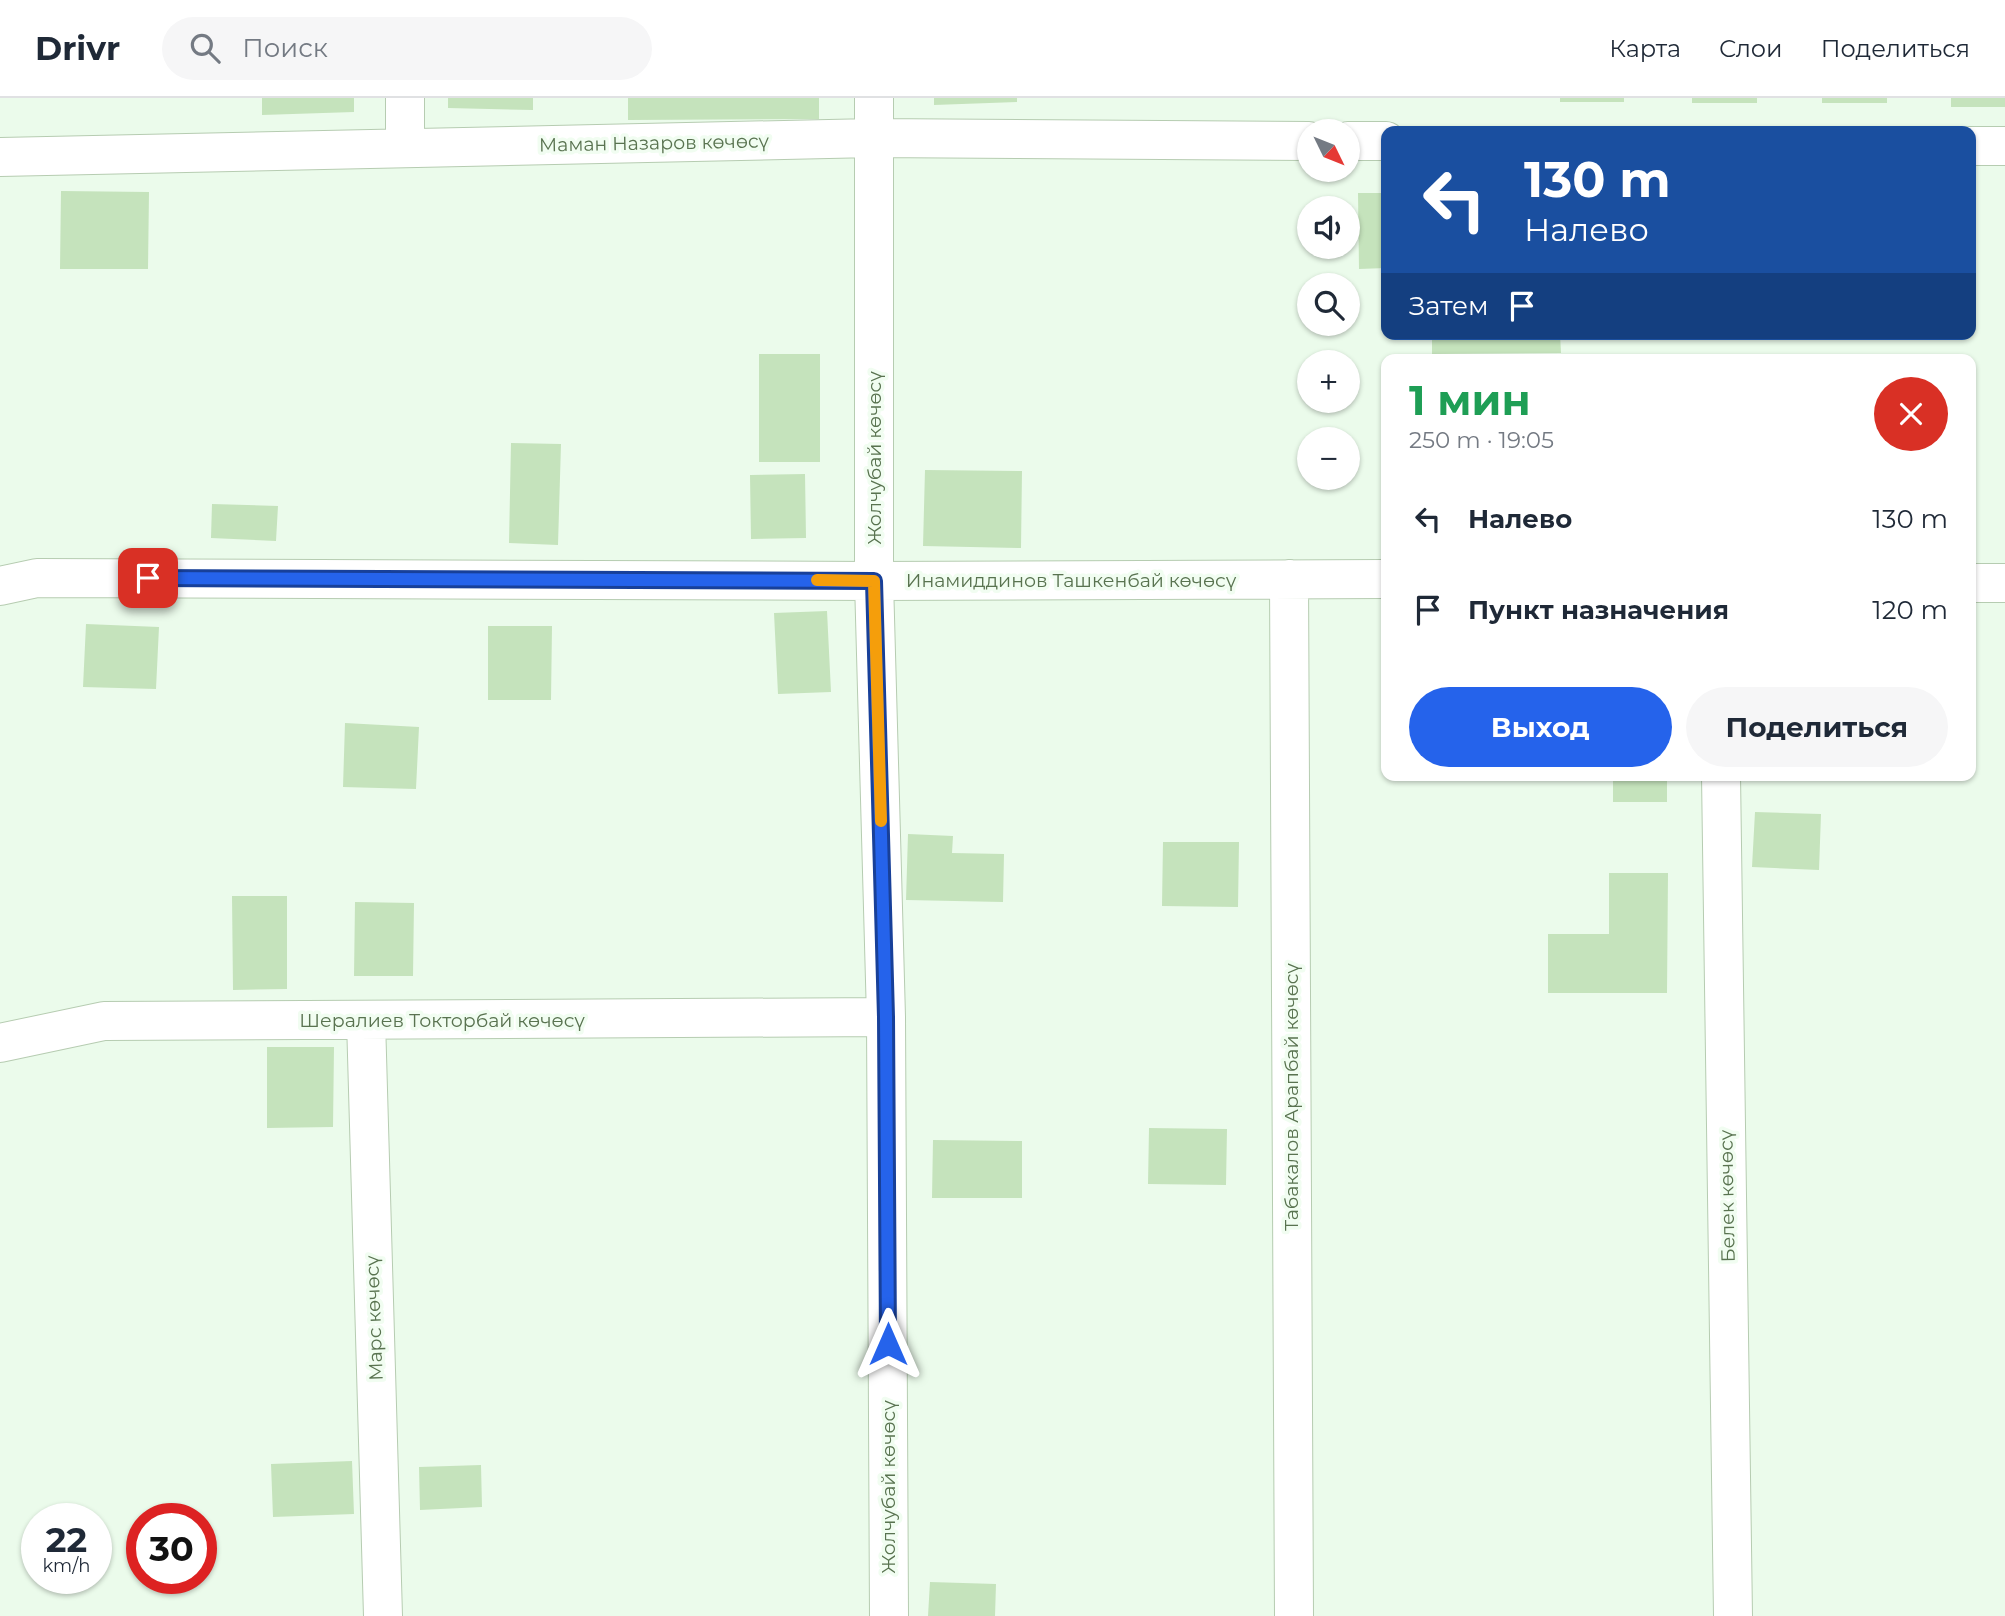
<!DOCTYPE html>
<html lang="ru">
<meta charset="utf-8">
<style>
body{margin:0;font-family:Montserrat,sans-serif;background:#f6f6f7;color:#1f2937;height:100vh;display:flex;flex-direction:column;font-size:26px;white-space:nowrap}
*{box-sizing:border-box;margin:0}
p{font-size:23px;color:#747a83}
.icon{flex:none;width:38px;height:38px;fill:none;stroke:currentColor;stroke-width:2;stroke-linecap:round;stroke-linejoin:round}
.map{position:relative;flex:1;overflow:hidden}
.sheet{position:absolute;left:1381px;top:256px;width:595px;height:427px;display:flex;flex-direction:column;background:#fff;border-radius:14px;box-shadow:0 2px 5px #0004}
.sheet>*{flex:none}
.hud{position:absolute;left:1381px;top:28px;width:595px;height:214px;border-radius:14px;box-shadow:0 2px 5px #0004;background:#1a4fa0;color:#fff;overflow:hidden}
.needle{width:46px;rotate:133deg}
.controls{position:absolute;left:1297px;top:21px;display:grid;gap:14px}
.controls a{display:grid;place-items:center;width:63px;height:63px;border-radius:50%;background:#fff;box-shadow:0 2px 5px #0004;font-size:35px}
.speed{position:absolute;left:21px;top:1405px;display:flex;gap:14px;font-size:35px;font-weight:700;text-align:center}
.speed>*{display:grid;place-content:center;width:91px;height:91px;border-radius:50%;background:#fff;box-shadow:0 2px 5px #0004;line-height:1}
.speed small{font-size:18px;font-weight:400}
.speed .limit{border:10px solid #d22;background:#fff;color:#111}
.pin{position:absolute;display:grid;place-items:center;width:60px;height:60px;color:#fff;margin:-30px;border-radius:14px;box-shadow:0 4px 10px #0006}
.me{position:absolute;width:77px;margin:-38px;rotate:0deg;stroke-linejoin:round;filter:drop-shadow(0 0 5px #0008)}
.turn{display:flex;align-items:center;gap:24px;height:147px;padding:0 28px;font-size:32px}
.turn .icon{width:91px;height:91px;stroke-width:2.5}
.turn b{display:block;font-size:49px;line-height:60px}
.then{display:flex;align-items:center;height:66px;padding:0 28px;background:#0003;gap:14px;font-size:26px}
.round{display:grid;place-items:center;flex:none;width:74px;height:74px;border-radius:37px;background:#f6f6f7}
.overview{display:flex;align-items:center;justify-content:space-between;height:119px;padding:0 28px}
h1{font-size:42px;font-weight:700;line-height:52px;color:#1e9e55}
.primary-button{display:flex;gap:14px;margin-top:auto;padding:14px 28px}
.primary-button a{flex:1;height:80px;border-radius:42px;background:#2563eb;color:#fff;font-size:28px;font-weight:700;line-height:80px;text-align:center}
.primary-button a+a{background:#f6f6f7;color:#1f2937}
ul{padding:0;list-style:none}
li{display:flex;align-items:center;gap:21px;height:91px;padding:0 28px}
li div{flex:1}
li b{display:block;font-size:26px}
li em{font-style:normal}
header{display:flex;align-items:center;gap:42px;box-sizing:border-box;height:98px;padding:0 35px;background:#fff;border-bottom:2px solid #e0e1e3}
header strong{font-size:33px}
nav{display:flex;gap:38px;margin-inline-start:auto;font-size:24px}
.search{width:490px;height:63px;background:#f6f6f7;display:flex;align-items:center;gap:18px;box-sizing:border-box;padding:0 24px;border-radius:38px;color:#747a83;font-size:26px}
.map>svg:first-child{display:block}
.building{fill:#c5e3bc}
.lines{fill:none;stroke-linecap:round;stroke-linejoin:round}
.minor-casing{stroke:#b6ccb1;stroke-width:40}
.minor{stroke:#fff;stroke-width:38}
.route-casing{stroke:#184099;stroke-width:18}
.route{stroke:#2563eb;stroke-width:12}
.slow{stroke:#f59e0b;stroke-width:12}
.labels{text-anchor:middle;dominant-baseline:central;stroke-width:7;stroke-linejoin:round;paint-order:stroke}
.street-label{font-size:19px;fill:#597350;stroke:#f1fdf1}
</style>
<header>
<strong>Drivr</strong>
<div class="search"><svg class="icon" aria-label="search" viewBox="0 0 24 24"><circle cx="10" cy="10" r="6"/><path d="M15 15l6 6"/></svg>Поиск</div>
<nav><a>Карта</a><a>Слои</a><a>Поделиться</a></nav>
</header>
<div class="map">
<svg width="2005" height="1518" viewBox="0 0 2005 1518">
<rect width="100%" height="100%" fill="#ebfbeb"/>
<!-- building -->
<path class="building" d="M262,0H354V14L262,17Z
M448,0H533V12L448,10Z
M628,0H819V21L628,22Z
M934,0H1017V4L934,7Z
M1560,0H1624V4H1560Z
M1692,0H1757V5H1692Z
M1822,0H1887V5H1822Z
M1951,0H2005V9H1951Z
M61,93L149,94L148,171H60Z
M1358,95H1386V170L1359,171Z
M1432,236H1560L1561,255L1432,256Z
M759,256H820V364H759Z
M511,345L561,346L558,447L509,445Z
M925,372L1022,373L1021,450L923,448Z
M805,376L806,440L751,441L750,377Z
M212,406L278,408L276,443L211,440Z
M827,513L831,594L778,596L774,515Z
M86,526L159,529L156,591L83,589Z
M488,528H552L551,602H488Z
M345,625L419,629L416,691L343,689Z
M1613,677H1667V704H1613Z
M1755,714L1821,716L1819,772L1752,769Z
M908,736L953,738L952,755L1004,756L1003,804L906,802Z
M1163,744H1239L1238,809L1162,808Z
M1609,775H1668L1667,895H1548V836H1609Z
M232,798H287V891L233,892Z
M355,804L414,805L413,878H354Z
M267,949H334L333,1029L267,1030Z
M1149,1030L1227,1031L1226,1087L1148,1086Z
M933,1042L1022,1043V1100H932Z
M352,1363L354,1416L273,1419L271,1366Z
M481,1367L482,1409L420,1412L419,1369Z
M930,1484L996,1486L995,1518H928Z"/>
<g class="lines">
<defs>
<path id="minor" d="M874,0V483L886,919L889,1518
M1348,43H1386
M1970,48H2005
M405,50V0
M0,59L873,40L1309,43
M1289,481L1294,1518
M1970,485H2005
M0,488L37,480L874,483L1386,481
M1721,677L1733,1518
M366,922L383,1518
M0,945L104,923L886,919"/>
</defs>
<!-- minor casing -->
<use href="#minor" class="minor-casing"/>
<!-- minor -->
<use href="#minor" class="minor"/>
</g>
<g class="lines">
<defs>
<path id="route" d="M148,480L874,483L886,919L888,1246"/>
</defs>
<!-- route casing -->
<use href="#route" class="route-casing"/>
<!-- route -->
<use href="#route" class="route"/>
<!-- slow -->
<path class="slow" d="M817,482L874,483L881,723"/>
</g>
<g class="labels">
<!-- street labels -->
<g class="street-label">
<text transform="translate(654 45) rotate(-1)">Маман Назаров көчөсү</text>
<text transform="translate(874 360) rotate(-90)">Жолчубай көчөсү</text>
<text x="1071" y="482">Инамиддинов Ташкенбай көчөсү</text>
<text x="442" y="922">Шералиев Токторбай көчөсү</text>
<text transform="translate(1291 999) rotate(-90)">Табакалов Арапбай көчөсү</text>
<text transform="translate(1727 1098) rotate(-91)">Белек көчөсү</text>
<text transform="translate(374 1220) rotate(-92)">Марс көчөсү</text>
<text transform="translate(888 1389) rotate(-90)">Жолчубай көчөсү</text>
</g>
</g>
</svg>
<div class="controls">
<a><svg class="needle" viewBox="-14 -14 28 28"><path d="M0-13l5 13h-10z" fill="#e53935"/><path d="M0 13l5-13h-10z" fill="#747a83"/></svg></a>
<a><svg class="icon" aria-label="sound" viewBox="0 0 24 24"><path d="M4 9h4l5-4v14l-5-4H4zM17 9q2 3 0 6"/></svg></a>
<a><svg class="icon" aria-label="search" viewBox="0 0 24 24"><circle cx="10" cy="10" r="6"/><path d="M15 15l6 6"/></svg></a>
<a>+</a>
<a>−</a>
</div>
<div class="speed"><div>22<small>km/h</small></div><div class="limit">30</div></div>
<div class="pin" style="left:148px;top:480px;background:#d93025"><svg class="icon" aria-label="arrive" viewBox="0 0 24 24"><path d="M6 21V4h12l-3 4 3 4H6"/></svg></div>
<svg class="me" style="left:888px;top:1246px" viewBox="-20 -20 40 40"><path d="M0-17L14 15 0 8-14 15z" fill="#2563eb" stroke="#fff" stroke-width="4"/></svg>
<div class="hud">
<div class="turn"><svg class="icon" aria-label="left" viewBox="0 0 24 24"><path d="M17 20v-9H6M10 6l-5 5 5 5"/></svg><div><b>130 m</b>Налево</div></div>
<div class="then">Затем<svg class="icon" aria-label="arrive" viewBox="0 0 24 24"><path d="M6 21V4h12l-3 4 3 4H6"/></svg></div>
</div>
<section class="sheet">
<div class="overview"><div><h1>1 мин</h1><p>250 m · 19:05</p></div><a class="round" style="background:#d93025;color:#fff"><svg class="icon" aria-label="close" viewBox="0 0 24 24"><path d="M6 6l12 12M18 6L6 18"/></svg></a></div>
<ul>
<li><svg class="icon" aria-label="left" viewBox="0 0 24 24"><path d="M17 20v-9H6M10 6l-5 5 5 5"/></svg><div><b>Налево</b></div><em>130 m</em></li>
<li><svg class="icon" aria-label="arrive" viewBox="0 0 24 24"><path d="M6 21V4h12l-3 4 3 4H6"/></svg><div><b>Пункт назначения</b></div><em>120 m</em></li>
</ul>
<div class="primary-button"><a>Выход</a><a>Поделиться</a></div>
</section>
</div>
